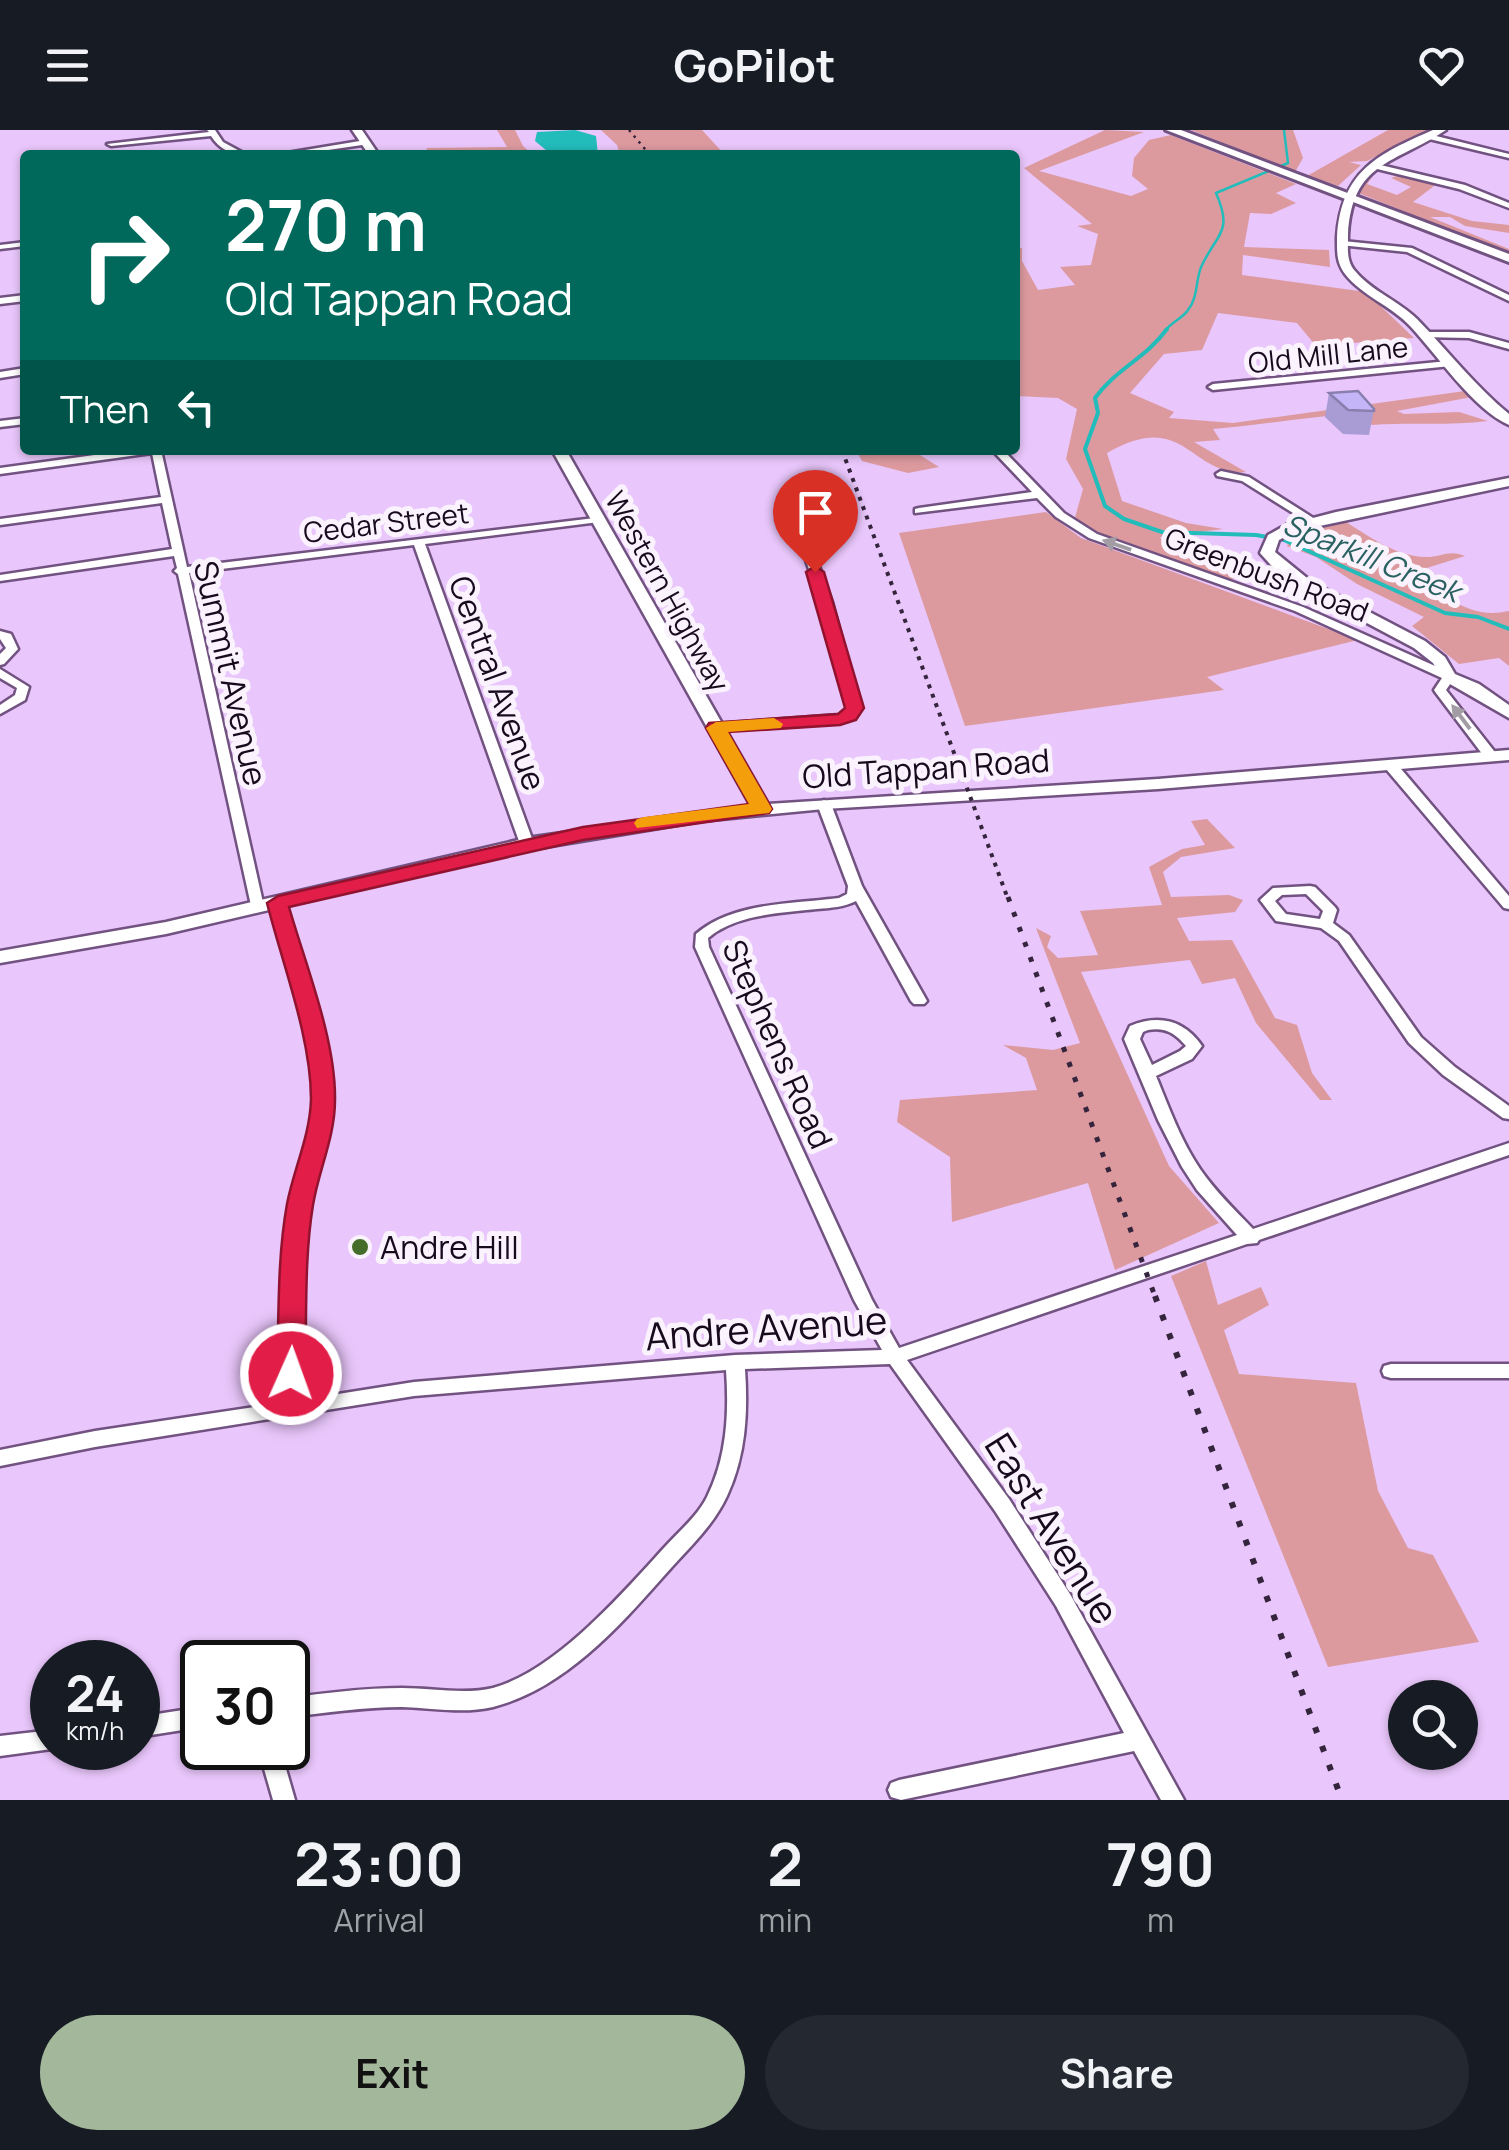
<!DOCTYPE html>
<style>
body{margin:0;font-family:Manrope,sans-serif;background:#242831;color:#f1f3f6;height:100vh;display:flex;flex-direction:column;font-size:38px;white-space:nowrap}
*{box-sizing:border-box;margin:0}
p{font-size:32px;color:#9ea1a6}
.icon{flex:none;width:55px;height:55px;fill:none;stroke:currentColor;stroke-width:2;stroke-linecap:round;stroke-linejoin:round}
.map{position:relative;height:1670px;overflow:hidden}
.drawer{display:flex;flex-direction:column;background:#171b24;flex:1}
.drawer>*{flex:none}
.guide{position:absolute;left:20px;top:20px;width:1000px;height:305px;border-radius:10px;box-shadow:0 2px 8px #0004;background:#00695c;color:#fff;overflow:hidden}
.buttons{position:absolute;left:1388px;top:1550px;display:grid;gap:20px}
.buttons a{display:grid;place-items:center;width:90px;height:90px;border-radius:50%;background:#171b24;box-shadow:0 2px 8px #0004;font-size:50px}
.speed{position:absolute;left:30px;top:1510px;display:flex;gap:20px;font-size:50px;font-weight:700;text-align:center}
.speed>*{display:grid;place-content:center;width:130px;height:130px;border-radius:50%;background:#171b24;box-shadow:0 2px 8px #0004;line-height:1}
.speed small{font-size:25px;font-weight:400}
.speed .limit{border:5px solid #111;border-radius:15px;background:#fff;color:#111}
.pin{position:absolute;display:grid;place-items:center;width:85px;height:85px;color:#fff;margin:-102px -42px;border-radius:50% 50% 50% 0;rotate:-45deg;box-shadow:0 0 10px #0007}
.pin .icon{rotate:45deg}
.me{position:absolute;width:110px;margin:-55px;rotate:2deg;stroke-linejoin:round;filter:drop-shadow(0 0 8px #0008)}
.turn{display:flex;align-items:center;gap:35px;height:210px;padding:0 40px;font-size:45px}
.turn .icon{width:130px;height:130px;stroke-width:2.5}
.turn b{display:block;font-size:70px;line-height:85px}
.then{display:flex;align-items:center;height:95px;padding:0 40px;background:#0003;gap:20px;font-size:38px}
.eta{display:flex;justify-content:space-evenly;align-items:center;height:170px;text-align:center}
.eta b{font-size:60px;font-weight:700;line-height:70px}
.button{display:flex;gap:20px;margin-top:auto;padding:20px 40px}
.button a{flex:1;height:115px;border-radius:60px;background:#a3b79a;color:#111;font-size:40px;font-weight:700;line-height:115px;text-align:center}
.button a+a{background:#242831;color:#f1f3f6}
header{display:flex;justify-content:space-between;align-items:center;height:130px;padding:0 40px;background:#171b24;font-size:45px;font-weight:700}
.map>svg:first-child{display:block}
.green{fill:#dc9a9f}
.water{fill:#22bcbb}
.lines{fill:none;stroke-linecap:round;stroke-linejoin:round}
.stream-far1{stroke:#22bcbb;stroke-width:2.5}
.stream{stroke:#22bcbb;stroke-width:4}
.street-casing{stroke:#715280;stroke-width:5}
.secondary-casing{stroke:#715280;stroke-width:5}
.primary-casing{stroke:#715280;stroke-width:6}
.street{fill:#fff;fill-rule:evenodd}
.secondary{fill:#fff;fill-rule:evenodd}
.primary{fill:#fff;fill-rule:evenodd}
.rail-far3{stroke:#34243c;stroke-width:2.5;stroke-dasharray:2.5 5;stroke-linecap:butt}
.rail-far2{stroke:#34243c;stroke-width:4;stroke-dasharray:4 6;stroke-linecap:butt}
.rail-far1{stroke:#34243c;stroke-width:5;stroke-dasharray:5 11;stroke-linecap:butt}
.rail{stroke:#34243c;stroke-width:6;stroke-dasharray:6 14;stroke-linecap:butt}
.wall{fill:#a99cd5}
.building{fill:#c4b5f8;stroke:#897fae;stroke-width:2.5}
.oneway{fill:#a29da5}
.route{fill:#e11d48;stroke:#92132f;stroke-width:2.5}
.slow{fill:#f59e0b}
.poi-dot{fill:#446d29;stroke:#faf3fe;stroke-width:4}
.labels{text-anchor:middle;dominant-baseline:central;stroke-width:10;stroke-linejoin:round;paint-order:stroke}
.far-street-label{font-size:28px;fill:#170a1d;stroke:#faf3fe}
.far-water-label{font-size:30px;font-style:italic;fill:#2a6262;stroke:#faf3fe}
.street-label{font-size:32px;fill:#170a1d;stroke:#faf3fe}
.poi-label{font-size:32px;fill:#170a1d;stroke:#faf3fe;text-anchor:start}
.near-street-label{font-size:38px;fill:#170a1d;stroke:#faf3fe}
</style>
<header><svg class="icon" aria-label="menu" viewBox="0 0 24 24"><path d="M4 6h16M4 12h16M4 18h16"/></svg>GoPilot<svg class="icon" aria-label="heart" viewBox="0 0 24 24"><path d="M12 20l-8-8c-3-5 5-10 8-4 3-6 11-1 8 4z"/></svg></header>
<div class="map">
<svg width="1509" height="1670" viewBox="0 0 1509 1670">
<rect width="100%" height="100%" fill="#e9c6fb"/>
<!-- green -->
<path class="green" d="M497,0H515L523,16L533,25H431L426,18L507,17Z
M601,0H702L725,25H620L617,15Z
M1105,0L1144,2L1039,41L1131,66L1148,59L1132,46L1134,28L1149,10L1171,5L1296,54L1276,63L1296,73L1271,84L1250,83L1244,117L1329,120L1330,137L1243,125L1242,145L1366,162L1414,208L1316,216L1297,193L1218,183L1202,220L1164,224L1130,263L1174,282L1169,288L1233,293L1465,261L1472,267L1397,281L1404,284L1459,282L1488,291C1449,296 1412,292 1372,295L1359,284C1308,286 1265,295 1213,299L1220,310L1194,312L1246,342C1188,346 1186,278 1107,323L1122,371L1186,393L1223,399L1160,407L1168,420L1237,448L1226,450L1100,406L1074,391L1083,359L1066,329L1077,279L1058,268L1015,266V118H1022V131L1038,160L1075,155L1060,137L1091,135L1098,104L1077,96L1092,94L1024,38Z
M1191,0H1293L1303,28L1295,42Z
M1388,0H1429L1367,31L1349,32L1361,35L1338,56L1307,46Z
M1403,44L1438,53L1413,72L1472,91L1509,95V103L1465,96L1450,87H1430L1509,119V124L1356,62L1368,45L1373,46L1367,54L1397,65L1411,57L1391,48Z
M856,320H912L939,337L908,343L862,331Z
M1046,382L1081,408L1358,510L1207,547L1224,560L965,596L899,403Z
M1343,390C1367,405 1396,427 1426,427C1441,427 1450,419 1465,426L1414,442C1445,465 1468,490 1509,481V536L1499,528L1459,534L1412,496L1424,487L1357,454L1316,427L1287,416L1293,402Z
M1207,689L1235,718L1181,727L1163,742L1171,767L1229,765L1243,770L1235,782L1177,788L1189,811L1232,810L1275,888L1297,895L1312,943L1332,970H1320L1256,893L1235,848L1202,854L1190,830L1081,842L1169,1036L1219,1093L1115,1140L1088,1053L952,1092L950,1027L897,992L900,970L1037,960L1026,928L1003,915L1053,920L1080,913L1036,798L1051,806L1047,817L1058,828L1098,825L1080,781L1162,775L1149,737L1182,719L1205,715L1191,691Z
M1206,1131L1218,1175L1261,1157L1269,1175L1224,1200L1239,1244L1356,1253L1378,1361L1408,1418L1433,1425L1479,1512L1328,1537L1171,1146Z"/>
<!-- water -->
<path class="water" d="M575,0L596,6L598,25H552L535,11L537,2Z"/>
<g class="lines">
<!-- stream-far1 -->
<path class="stream-far1" d="M1165,201C1171,192 1182,189 1188,180C1199,166 1195,149 1202,135C1218,102 1233,102 1216,63L1288,33L1284,0"/>
<!-- stream -->
<path class="stream" d="M1167,199C1145,229 1117,238 1095,268L1098,283L1085,319L1105,376L1124,389L1162,402L1256,405L1284,410L1445,483L1478,487L1509,499"/>
<defs>
<path id="street" d="M207,0H215L223,12L247,25C232,25 219,19 211,6L111,16L107,14L209,2Z
M1428,4L1509,24V28L1425,8Z
M366,10L369,14L294,25H275Z
M1372,33L1465,55L1509,73V78L1459,59L1369,37Z
M1343,111L1412,118L1509,165V171L1407,122L1340,115V111Z
M25,112V116L0,119V115Z
M25,165V171L0,174V168Z
M1423,202H1469L1509,213V219L1469,208L1420,207V203Z
M1448,231L1451,232V236L1213,260L1208,257L1213,254Z
M25,238V244L0,248V242Z
M25,288V294L0,297V291Z
M131,320H161L187,437L603,387L604,389L599,392L425,414L534,714L532,717L527,718L520,714L414,415L189,443L264,777L257,781L252,780L178,444L174,441L177,438L174,426L0,451V445L172,419L162,373L0,395V389L161,367L152,323L0,344V338Z
M992,320H1003L1064,383L1097,404L1303,477L1453,544L1455,547L1446,560L1498,626L1496,629H1486L1436,563L1434,560L1442,548L1295,481L1089,408L1056,387L1037,368L915,383V379L919,378L1032,362Z
M1221,341L1249,347L1318,391L1309,393L1242,351L1217,346L1216,344Z
M794,377L799,380L832,472L860,577L853,589L841,593L711,601L710,598L716,594L839,585L844,583L848,577L820,472L789,380Z
M0,501L11,504L18,519L4,534L0,535V524L6,518L0,509Z
M0,539L29,557L25,570L0,584V575L15,565L17,558L0,548Z
M1391,632L1396,633L1509,766V779L1504,778L1386,639L1384,636L1386,633Z
M824,670L831,674L862,756L927,871L924,874H914L911,871L856,771C844,777 831,778 817,779C781,783 736,784 708,808L709,817L872,1170L899,1218L1237,1105L1197,1060L1182,1037L1158,990L1124,909L1130,896C1159,884 1184,890 1202,916L1192,929L1156,946C1169,978 1181,1011 1200,1039C1215,1061 1235,1080 1253,1099L1509,1013V1025L1259,1110L1257,1113L1247,1114L907,1230L1009,1369L1070,1464L1184,1670H1161L1134,1621L901,1670L891,1667L888,1660L891,1653L899,1650L1124,1603L1056,1476L995,1381L890,1234L745,1239C748,1282 746,1325 727,1366C714,1394 692,1415 671,1438C623,1492 567,1558 493,1577C464,1584 432,1578 402,1577C364,1577 326,1583 288,1587V1568C325,1563 364,1558 402,1558C432,1558 464,1565 493,1558C555,1541 621,1465 663,1419C678,1402 697,1387 707,1367C727,1327 729,1283 726,1240L414,1266L95,1317L0,1336V1320L95,1301L281,1273C282,1211 281,1149 290,1088C296,1048 315,1009 315,968C315,901 288,836 271,773L278,769L285,773C303,836 330,900 331,966C332,1007 313,1046 308,1086C299,1147 301,1208 300,1270L414,1252L735,1225L882,1220L854,1170L695,817L696,804C733,772 793,774 839,768L847,764L848,756L817,674ZM1148,900C1165,897 1175,903 1186,916L1180,921L1152,935L1140,909L1143,902Z
M1310,756L1315,757L1335,777L1337,780L1333,793L1349,805L1421,907L1455,937L1509,976V989L1503,988L1443,945L1409,913L1339,811L1321,798L1276,791L1260,770L1273,758ZM1306,764L1323,781L1320,789L1286,784L1275,771L1282,765Z
M1391,1234H1509V1248H1391L1384,1246L1382,1241L1384,1236Z
M202,1577V1597L138,1607V1587Z
M52,1600V1618H59L0,1626V1606Z
M258,1618H280L295,1670H273Z"/>
<path id="secondary" d="M352,0H362L379,25H369Z
M1433,0H1446C1395,34 1352,31 1348,105C1348,119 1346,132 1356,142C1373,162 1399,171 1417,189C1448,221 1475,256 1509,284V295C1473,279 1438,226 1411,197C1392,176 1362,166 1345,144C1336,132 1337,121 1337,107C1341,41 1378,24 1433,0Z
M552,320H566L768,674L1158,649L1509,620V630L1158,659L824,679L701,691L527,720L166,804L0,833V821L166,792L527,708L751,676Z
M1509,348V356L1296,401L1279,410L1275,422L1312,452L1425,511L1445,527L1455,544L1479,554L1509,575V588L1443,550L1433,533L1414,518L1301,458L1278,443L1260,423L1268,405L1286,395L1336,382Z"/>
<path id="primary" d="M1166,0H1181L1509,124V132Z"/>
</defs>
<!-- street casing -->
<use href="#street" class="street-casing"/>
<!-- secondary casing -->
<use href="#secondary" class="secondary-casing"/>
<!-- primary casing -->
<use href="#primary" class="primary-casing"/>
<!-- street -->
<use href="#street" class="street"/>
<!-- secondary -->
<use href="#secondary" class="secondary"/>
<!-- primary -->
<use href="#primary" class="primary"/>
<!-- rail-far3 -->
<path class="rail-far3" d="M629,0L650,25"/>
<!-- rail-far2 -->
<path class="rail-far2" d="M842,320L1008,769"/>
<!-- rail-far1 -->
<path class="rail-far1" d="M1008,767L1156,1169"/>
<!-- rail -->
<path class="rail" d="M1155,1166L1342,1670"/>
</g>
<!-- wall -->
<path class="wall" d="M1329,263L1374,279L1369,305L1343,304L1325,287Z"/>
<!-- building -->
<path class="building" d="M1358,261L1374,279V281L1348,280L1329,263Z"/>
<!-- one-way arrows -->
<defs><path id="oneway-solid" d="M-6-.8H1V-3.2L6.5 0L1 3.2V.8H-6Z" transform="scale(2.5)"/></defs>
<g class="oneway">
<use href="#oneway-solid" transform="translate(1117 415) rotate(-161)"/>
<use href="#oneway-solid" transform="translate(1461 587) rotate(-127)"/>
</g>
<!-- route -->
<path class="route" d="M815,436L824,442L864,578L856,590L840,595L728,602L772,679L769,683L583,710L289,777C306,836 336,910 335,970C335,1007 319,1039 313,1075C304,1130 307,1188 305,1244L301,1251L291,1254L281,1251L277,1244C279,1188 277,1129 287,1074C294,1038 310,1006 311,969C311,907 282,833 267,773L278,766L583,697L749,674L706,598L709,593L838,584L845,578L806,442Z"/>
<!-- slow -->
<path class="slow" d="M774,588L783,594L781,598L728,602L772,679L769,683L637,698L634,693L637,689L644,687L749,674L706,598L716,592Z"/>
<!-- markers -->
<circle class="poi-dot" cx="360" cy="1117" r="10"/>
<g class="labels">
<!-- far-street labels -->
<g class="far-street-label">
<text transform="translate(1328 224) rotate(-6)">Old Mill Lane</text>
<text transform="translate(386 392) rotate(-7)">Cedar Street</text>
<text transform="translate(1267 444) rotate(21)">Greenbush Road</text>
<text transform="translate(668 461) rotate(61)">Western Highway</text>
</g>
<!-- far-water labels -->
<g class="far-water-label">
<text transform="translate(1372 427) rotate(22)">Sparkill Creek</text>
</g>
<!-- street labels -->
<g class="street-label">
<text transform="translate(231 543) rotate(77)">Summit Avenue</text>
<text transform="translate(498 553) rotate(70)">Central Avenue</text>
<text transform="translate(926 638) rotate(-4)">Old Tappan Road</text>
<text transform="translate(778 914) rotate(66)">Stephens Road</text>
</g>
<!-- poi labels -->
<g class="poi-label">
<text x="380" y="1117">Andre Hill</text>
</g>
<!-- near-street labels -->
<g class="near-street-label">
<text transform="translate(766 1197) rotate(-4)">Andre Avenue</text>
<text transform="translate(1053 1398) rotate(58)">East Avenue</text>
</g>
</g>
</svg>
<div class="buttons">
<a><svg class="icon" aria-label="search" viewBox="0 0 24 24"><circle cx="10" cy="10" r="6"/><path d="M15 15l6 6"/></svg></a>
</div>
<div class="speed"><div>24<small>km/h</small></div><div class="limit">30</div></div>
<div class="pin" style="left:815px;top:442px;background:#d93025"><svg class="icon" aria-label="arrive" viewBox="0 0 24 24"><path d="M6 21V4h12l-3 4 3 4H6"/></svg></div>
<svg class="me" style="left:291px;top:1244px" viewBox="-20 -20 40 40"><circle r="17" fill="#e11d48" stroke="#fff" stroke-width="3"/><path d="M0-11L8 9 0 5-8 9z" fill="#fff"/></svg>
<div class="guide">
<div class="turn"><svg class="icon" aria-label="right" viewBox="0 0 24 24"><path d="M7 20v-9h11M14 6l5 5-5 5"/></svg><div><b>270 m</b>Old Tappan Road</div></div>
<div class="then">Then<svg class="icon" aria-label="left" viewBox="0 0 24 24"><path d="M17 20v-9H6M10 6l-5 5 5 5"/></svg></div>
</div>
</div>
<section class="drawer">
<div class="eta">
<div><b>23:00</b><p>Arrival</p></div>
<div><b>2</b><p>min</p></div>
<div><b>790</b><p>m</p></div>
</div>
<div class="button"><a>Exit</a><a>Share</a></div>
</section>
